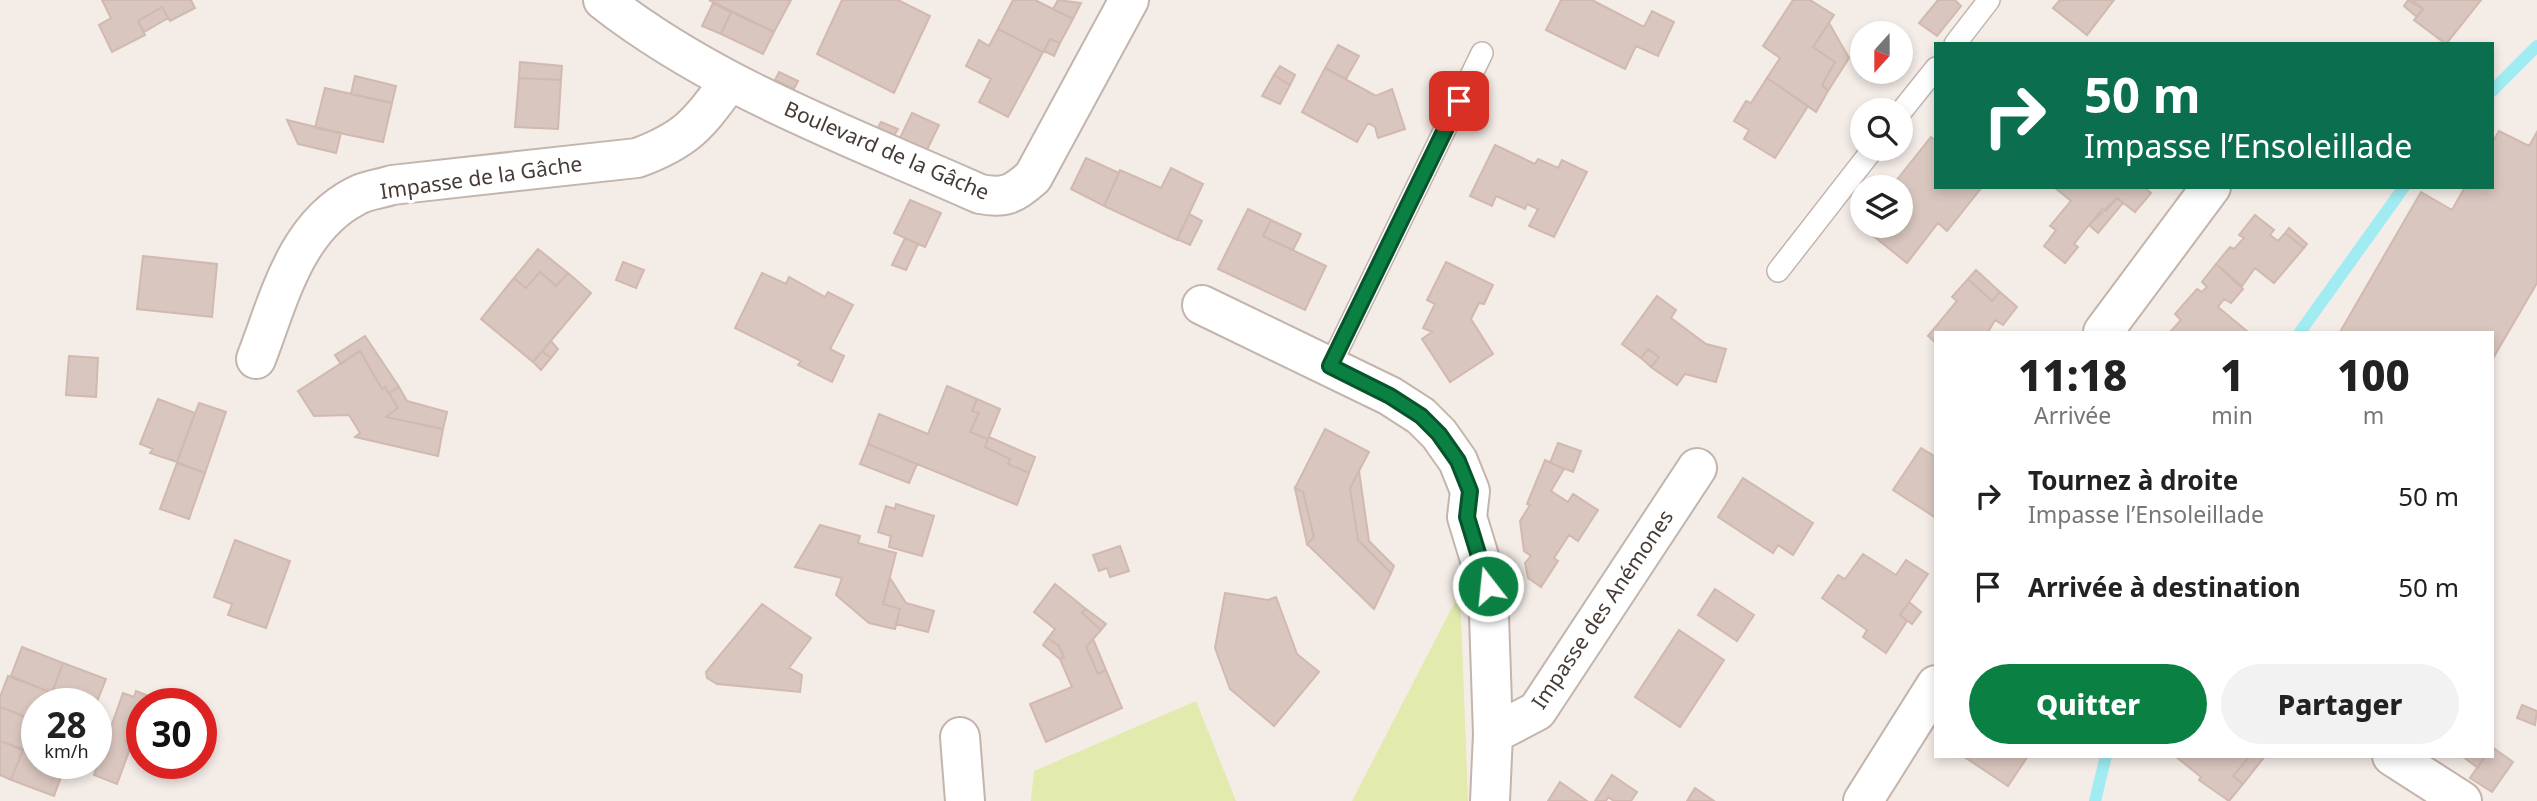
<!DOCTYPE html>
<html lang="fr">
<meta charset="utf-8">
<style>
body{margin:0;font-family:"Noto Sans",sans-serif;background:#f2f2f2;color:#222;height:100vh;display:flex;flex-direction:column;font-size:26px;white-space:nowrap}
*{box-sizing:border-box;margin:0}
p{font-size:23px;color:#767676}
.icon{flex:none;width:38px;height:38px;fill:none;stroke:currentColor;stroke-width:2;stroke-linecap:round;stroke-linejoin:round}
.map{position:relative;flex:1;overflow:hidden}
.panel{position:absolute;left:1934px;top:331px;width:560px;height:427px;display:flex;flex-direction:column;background:#fff;border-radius:0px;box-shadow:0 4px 10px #0003}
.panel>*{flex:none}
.guide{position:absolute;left:1934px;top:42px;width:560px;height:147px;border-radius:0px;box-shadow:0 4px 10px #0003;background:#0b6e4f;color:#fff;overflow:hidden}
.needle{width:46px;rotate:201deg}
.fabs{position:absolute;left:1850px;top:21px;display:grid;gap:14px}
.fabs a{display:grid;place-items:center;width:63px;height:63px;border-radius:50%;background:#fff;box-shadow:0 4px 10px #0003;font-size:35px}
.speed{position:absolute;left:21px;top:688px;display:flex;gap:14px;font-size:35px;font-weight:700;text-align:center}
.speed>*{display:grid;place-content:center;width:91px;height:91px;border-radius:50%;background:#fff;box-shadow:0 4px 10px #0003;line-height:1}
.speed small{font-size:18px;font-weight:400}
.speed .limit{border:10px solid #d22;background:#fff;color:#111}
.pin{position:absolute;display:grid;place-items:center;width:60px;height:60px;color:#fff;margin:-30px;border-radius:14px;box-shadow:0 4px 10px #0006}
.me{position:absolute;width:77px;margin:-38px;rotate:344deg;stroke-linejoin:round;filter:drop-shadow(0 0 5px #0008)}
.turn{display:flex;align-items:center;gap:24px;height:147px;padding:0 35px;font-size:32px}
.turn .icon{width:91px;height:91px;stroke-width:2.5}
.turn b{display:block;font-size:49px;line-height:60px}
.eta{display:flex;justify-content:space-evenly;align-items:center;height:119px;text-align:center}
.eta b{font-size:42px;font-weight:800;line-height:49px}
.button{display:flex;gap:14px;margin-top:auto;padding:14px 35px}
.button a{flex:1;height:80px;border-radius:42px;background:#0b8043;color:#fff;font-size:28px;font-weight:800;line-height:80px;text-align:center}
.button a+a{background:#f2f2f2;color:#222}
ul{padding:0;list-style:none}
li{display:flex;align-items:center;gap:21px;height:91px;padding:0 35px}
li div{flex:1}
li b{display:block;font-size:26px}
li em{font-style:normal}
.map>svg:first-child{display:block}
.green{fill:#e2eaae}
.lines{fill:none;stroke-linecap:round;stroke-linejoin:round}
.stream{stroke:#a1ecf3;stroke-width:12}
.building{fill:#d9c6bf;stroke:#d1b9af;stroke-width:2}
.lane-casing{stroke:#c3b4ac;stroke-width:24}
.street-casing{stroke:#c3b4ac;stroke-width:42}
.lane{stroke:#fff;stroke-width:21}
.street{stroke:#fff;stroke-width:38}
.route-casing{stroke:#07532c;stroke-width:18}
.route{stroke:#0b8043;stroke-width:12}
.labels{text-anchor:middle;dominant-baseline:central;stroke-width:7;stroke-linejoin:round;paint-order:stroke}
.street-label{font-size:21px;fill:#473b36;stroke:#fff}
</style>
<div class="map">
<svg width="2537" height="801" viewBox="0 0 2537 801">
<rect width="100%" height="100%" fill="#f4ece7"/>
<!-- green -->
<path class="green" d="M1460,592L1468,801H1352Z
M1196,701L1236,801H1031L1034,771Z"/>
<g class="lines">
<!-- stream -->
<path class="stream" d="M2492,91L2537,46
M2300,332L2404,187
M2095,801L2106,756"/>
</g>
<!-- building -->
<path class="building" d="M102,0H191L195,8L170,21L162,7L138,21L145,35L112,52L99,25L111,18Z
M709,0H791L774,32Z
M842,0H898L930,16L894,93L817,54Z
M1013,0H1035L1073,19L1060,43L1050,39L1043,52L998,29Z
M1058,0L1081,3L1073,19L1053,9Z
M1561,0H1592L1644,27L1652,11L1674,22L1658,56L1636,46L1625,69L1546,30Z
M1793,0H1810L1834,15L1813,47L1835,62L1822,85L1828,91L1816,112L1767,78L1780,58L1763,46Z
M1938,0H1955L1961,6L1937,36L1919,23Z
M2060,0H2114L2087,35L2053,8Z
M2408,0L2423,9L2417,17L2404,6Z
M2412,0H2481L2446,44L2414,20L2423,9Z
M713,3L731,12L721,34L702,26Z
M162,7L168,18L144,32L138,21Z
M731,12L774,32L763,54L721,34Z
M1829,23L1849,58L1828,91L1822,85L1835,62L1813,47Z
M998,29L1043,52L1008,117L979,102L991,79L966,66L979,40L989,46Z
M1050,39L1060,43L1054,56L1044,51Z
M1338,45L1359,56L1346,79L1325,68Z
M520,62L562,66L561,80L519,78Z
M1280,66L1295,75L1290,85L1274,75Z
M1325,68L1376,96L1392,89L1405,129L1378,138L1375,127L1368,123L1357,142L1302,112Z
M779,72L798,81L794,89L775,80Z
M1274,75L1290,85L1280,104L1262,96Z
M355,76L396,86L392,103L351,94Z
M519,78L561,80L558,129L515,127Z
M1767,78L1808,106L1775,158L1744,139L1749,130L1734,121L1746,101L1751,103Z
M325,88L392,103L383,142L315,128Z
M912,113L939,125L926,152L899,140Z
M287,120L341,133L336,153L298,144Z
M881,122L898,129L893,137L877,129Z
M2499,131L2529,146L2537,132V283L2492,360V332H2340L2421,192L2452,210L2465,187H2492V143Z
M1931,137L1936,141V187H1982L1947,231L1938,223L1907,263L1871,234L1877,226H1900V187L1892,186Z
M1495,145L1535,164L1538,159L1558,168L1562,160L1587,172L1554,237L1529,226L1538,209L1527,204L1525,209L1496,196L1492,206L1470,196Z
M1086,158L1119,173L1104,206L1071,189Z
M1171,168L1203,184L1177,240L1104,206L1120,170L1161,188Z
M2054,187H2144L2151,193L2135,212L2117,198L2106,211L2102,209L2074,244L2078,247L2065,263L2044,246L2056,230L2050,226L2071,201Z
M2117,198L2123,203L2098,233L2089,225Z
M910,200L941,213L925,247L894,233Z
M1248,209L1271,220L1263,236L1326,266L1305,310L1218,269Z
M1189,214L1202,221L1190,245L1177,239Z
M2255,215L2274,230L2270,235L2278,241L2285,233L2304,248L2274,283L2255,268L2242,286L2216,264L2230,247L2234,249L2244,238L2239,235Z
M1271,220L1301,234L1293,250L1263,236Z
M2289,228L2307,244L2304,248L2285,233Z
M905,238L918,244L906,270L892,265Z
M538,249L568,273L556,286L540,272L526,288L514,278Z
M143,256L217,264L212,317L137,309Z
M623,262L644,270L636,288L616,280Z
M1446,262L1493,285L1484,304L1479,303L1471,319L1493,354L1450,382L1422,339L1432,332L1423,328L1435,304L1427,300Z
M2216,264L2243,289L2231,303L2224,299L2218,307L2248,332H2170L2181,320L2175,314L2197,289L2202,292L2207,287L2202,282Z
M1976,270L2000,292L1992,301L1968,279Z
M540,272L556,286L568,273L591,293L533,362L481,319L514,278L526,288Z
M762,273L786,284L789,277L825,297L828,292L853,305L830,349L844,356L832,382L798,365L801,361L735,328Z
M1968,279L1992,301L2000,292L2017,307L2003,325L1995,320L1988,332H1936V343L1928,336L1957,301L1952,297Z
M1657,296L1676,310L1671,318L1706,344L1726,349L1716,382L1685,374L1677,385L1651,367L1659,357L1648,349L1641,358L1622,344Z
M365,336L399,387L389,393L385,387L382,389L360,351L341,364L335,355Z
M551,341L558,349L551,358L542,351Z
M1648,349L1659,357L1651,367L1641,358Z
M360,351L382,389L385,387L398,408L386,417L443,429L438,456L355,437L360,433L349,415L314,416L298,391Z
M542,351L551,358L541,370L533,362Z
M69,356L98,358L96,397L66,395Z
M947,386L977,399L972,411L979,413L970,432L988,439L985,447L1010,459L1008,464L1029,473L1017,505L868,444L879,414L928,434Z
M399,387L407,401L447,412L443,429L386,417L398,408L389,393Z
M158,399L195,413L177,462L150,453L153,449L140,444Z
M977,399L1000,409L988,439L970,432L979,413L972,411Z
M199,403L226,412L205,473L177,462Z
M1325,429L1369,452L1350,488L1358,540L1391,573L1374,609L1307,544L1314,537L1303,492L1295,488Z
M989,437L1035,457L1029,473L1008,464L1010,459L985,447Z
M1558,443L1581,451L1573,472L1550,463Z
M868,444L917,464L909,483L860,464Z
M1921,448L1936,457V518L1893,490Z
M1545,460L1564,469L1551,491L1568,502L1573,494L1598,510L1578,541L1569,535L1554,558L1558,561L1541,587L1528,578L1525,563L1531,556L1524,551L1520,521L1530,505L1527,504Z
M177,463L205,473L189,519L160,509Z
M1359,471L1369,541L1394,566L1391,573L1358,540L1350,488Z
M1743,478L1813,523L1793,555L1778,545L1773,553L1718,517Z
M1295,488L1303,492L1314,537L1307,544Z
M896,504L934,516L922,556L889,547L891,536L878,532L886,506L895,509Z
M820,525L860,536L858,543L896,553L883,604L900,609L895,629L869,623L836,595L842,578L795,567Z
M235,540L290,561L266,628L228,615L232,604L214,597Z
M1120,546L1129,571L1110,577L1107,568L1099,571L1093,555Z
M1863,554L1896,575L1906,560L1928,574L1900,615L1907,621L1886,653L1863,637L1867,630L1822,598L1838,575L1845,579Z
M890,578L906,603L934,611L928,632L896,624L900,609L883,604Z
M1055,584L1086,609L1082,613L1101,630L1086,647L1098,674L1106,670L1122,708L1046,742L1030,704L1072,687L1060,659L1064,657L1059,646L1048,638L1055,629L1034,612Z
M1715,589L1754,615L1737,641L1698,615Z
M1225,593L1268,600L1276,597L1297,654L1319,672L1274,726L1230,689L1215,648Z
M1909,602L1921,612L1912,624L1900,615Z
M762,604L811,638L789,668L802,675L800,692L717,684L707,678L706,672Z
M1086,609L1106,624L1101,630L1082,613Z
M1679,630L1724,660L1680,727L1635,697Z
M1048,638L1059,646L1064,657L1060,659L1043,645Z
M1093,639L1106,670L1098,674L1086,647Z
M22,647L63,663L52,693L11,676Z
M63,663L106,679L96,704H81L52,693Z
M8,676L50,692L46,704H37V721L0,707V697Z
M136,691L169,704H142V728L138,727L117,784L94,775L123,693L134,697Z
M50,692L52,693L81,704H46Z
M2522,705L2537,711L2535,725L2517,718Z
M0,707L36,721L25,750L0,741Z
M36,721H37V755L25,750Z
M0,741L23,750L11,780L0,775Z
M2492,747L2513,762L2492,792L2470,778L2485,756H2492Z
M23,750L37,755V763L65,766L54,796L11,780Z
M1968,756H2028L2008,786L1966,758Z
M2175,756H2250L2233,776L2243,784L2229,801L2199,780L2201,777Z
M2250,756H2265L2243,784L2233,776Z
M2462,756H2485L2478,768Z
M1612,775L1637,792L1631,801H1614L1608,797L1606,801H1595Z
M1560,782L1587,801H1548Z
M1695,788L1714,801H1687Z"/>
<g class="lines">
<defs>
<path id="lane" d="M1955,44L1989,0
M1900,113L1936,68
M1778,271L1873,149
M1330,366L1482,53"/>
<path id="street" d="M603,0C714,87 852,137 980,194C1005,199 1014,194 1033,177L1129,0
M1202,305L1390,396L1421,416L1439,434L1458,461L1470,491L1467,517L1488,586L1493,734L1490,801
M2103,332L2211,187
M256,359C279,300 295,227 356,196C366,190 381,189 392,185L637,158C688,139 698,124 730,81
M1493,734L1537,711L1697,468
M960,737L965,801
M2392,756L2462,801
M1863,801L1936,685"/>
</defs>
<!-- lane casing -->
<use href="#lane" class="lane-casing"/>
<!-- street casing -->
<use href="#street" class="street-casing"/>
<!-- lane -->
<use href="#lane" class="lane"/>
<!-- street -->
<use href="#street" class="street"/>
</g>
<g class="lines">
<defs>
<path id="route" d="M1459,101L1330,366L1390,396L1421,416L1439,434L1458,461L1470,491L1467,517L1488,586"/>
</defs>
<!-- route casing -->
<use href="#route" class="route-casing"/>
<!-- route -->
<use href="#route" class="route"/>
</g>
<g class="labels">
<!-- street labels -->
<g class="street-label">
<text transform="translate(887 150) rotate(23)">Boulevard de la Gâche</text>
<text transform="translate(481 177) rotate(-8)">Impasse de la Gâche</text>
<text transform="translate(1602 609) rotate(-56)">Impasse des Anémones</text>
</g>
</g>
</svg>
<div class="fabs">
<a><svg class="needle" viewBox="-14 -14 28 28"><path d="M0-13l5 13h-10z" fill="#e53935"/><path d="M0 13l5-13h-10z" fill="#767676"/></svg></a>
<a><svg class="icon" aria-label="search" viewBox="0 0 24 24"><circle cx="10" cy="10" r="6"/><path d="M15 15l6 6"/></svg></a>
<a><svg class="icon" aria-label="layers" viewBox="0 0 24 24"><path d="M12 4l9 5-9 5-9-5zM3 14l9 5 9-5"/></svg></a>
</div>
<div class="speed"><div>28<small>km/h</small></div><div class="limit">30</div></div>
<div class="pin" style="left:1459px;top:101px;background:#d93025"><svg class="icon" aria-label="arrive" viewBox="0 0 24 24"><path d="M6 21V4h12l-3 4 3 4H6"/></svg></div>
<svg class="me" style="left:1488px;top:586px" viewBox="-20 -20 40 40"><circle r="17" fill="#0b8043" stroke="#fff" stroke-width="3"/><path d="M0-11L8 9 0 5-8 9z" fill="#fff"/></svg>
<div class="guide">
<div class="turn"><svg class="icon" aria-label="right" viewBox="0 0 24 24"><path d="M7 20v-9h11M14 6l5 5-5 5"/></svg><div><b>50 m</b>Impasse l’Ensoleillade</div></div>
</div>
<section class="panel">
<div class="eta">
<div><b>11:18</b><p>Arrivée</p></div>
<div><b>1</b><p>min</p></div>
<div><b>100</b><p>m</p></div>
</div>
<ul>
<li><svg class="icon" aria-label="right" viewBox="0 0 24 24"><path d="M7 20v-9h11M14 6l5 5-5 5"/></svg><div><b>Tournez à droite</b><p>Impasse l’Ensoleillade</p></div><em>50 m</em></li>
<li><svg class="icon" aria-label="arrive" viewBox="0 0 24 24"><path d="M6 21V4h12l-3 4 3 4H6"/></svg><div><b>Arrivée à destination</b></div><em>50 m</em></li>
</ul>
<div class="button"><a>Quitter</a><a>Partager</a></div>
</section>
</div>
